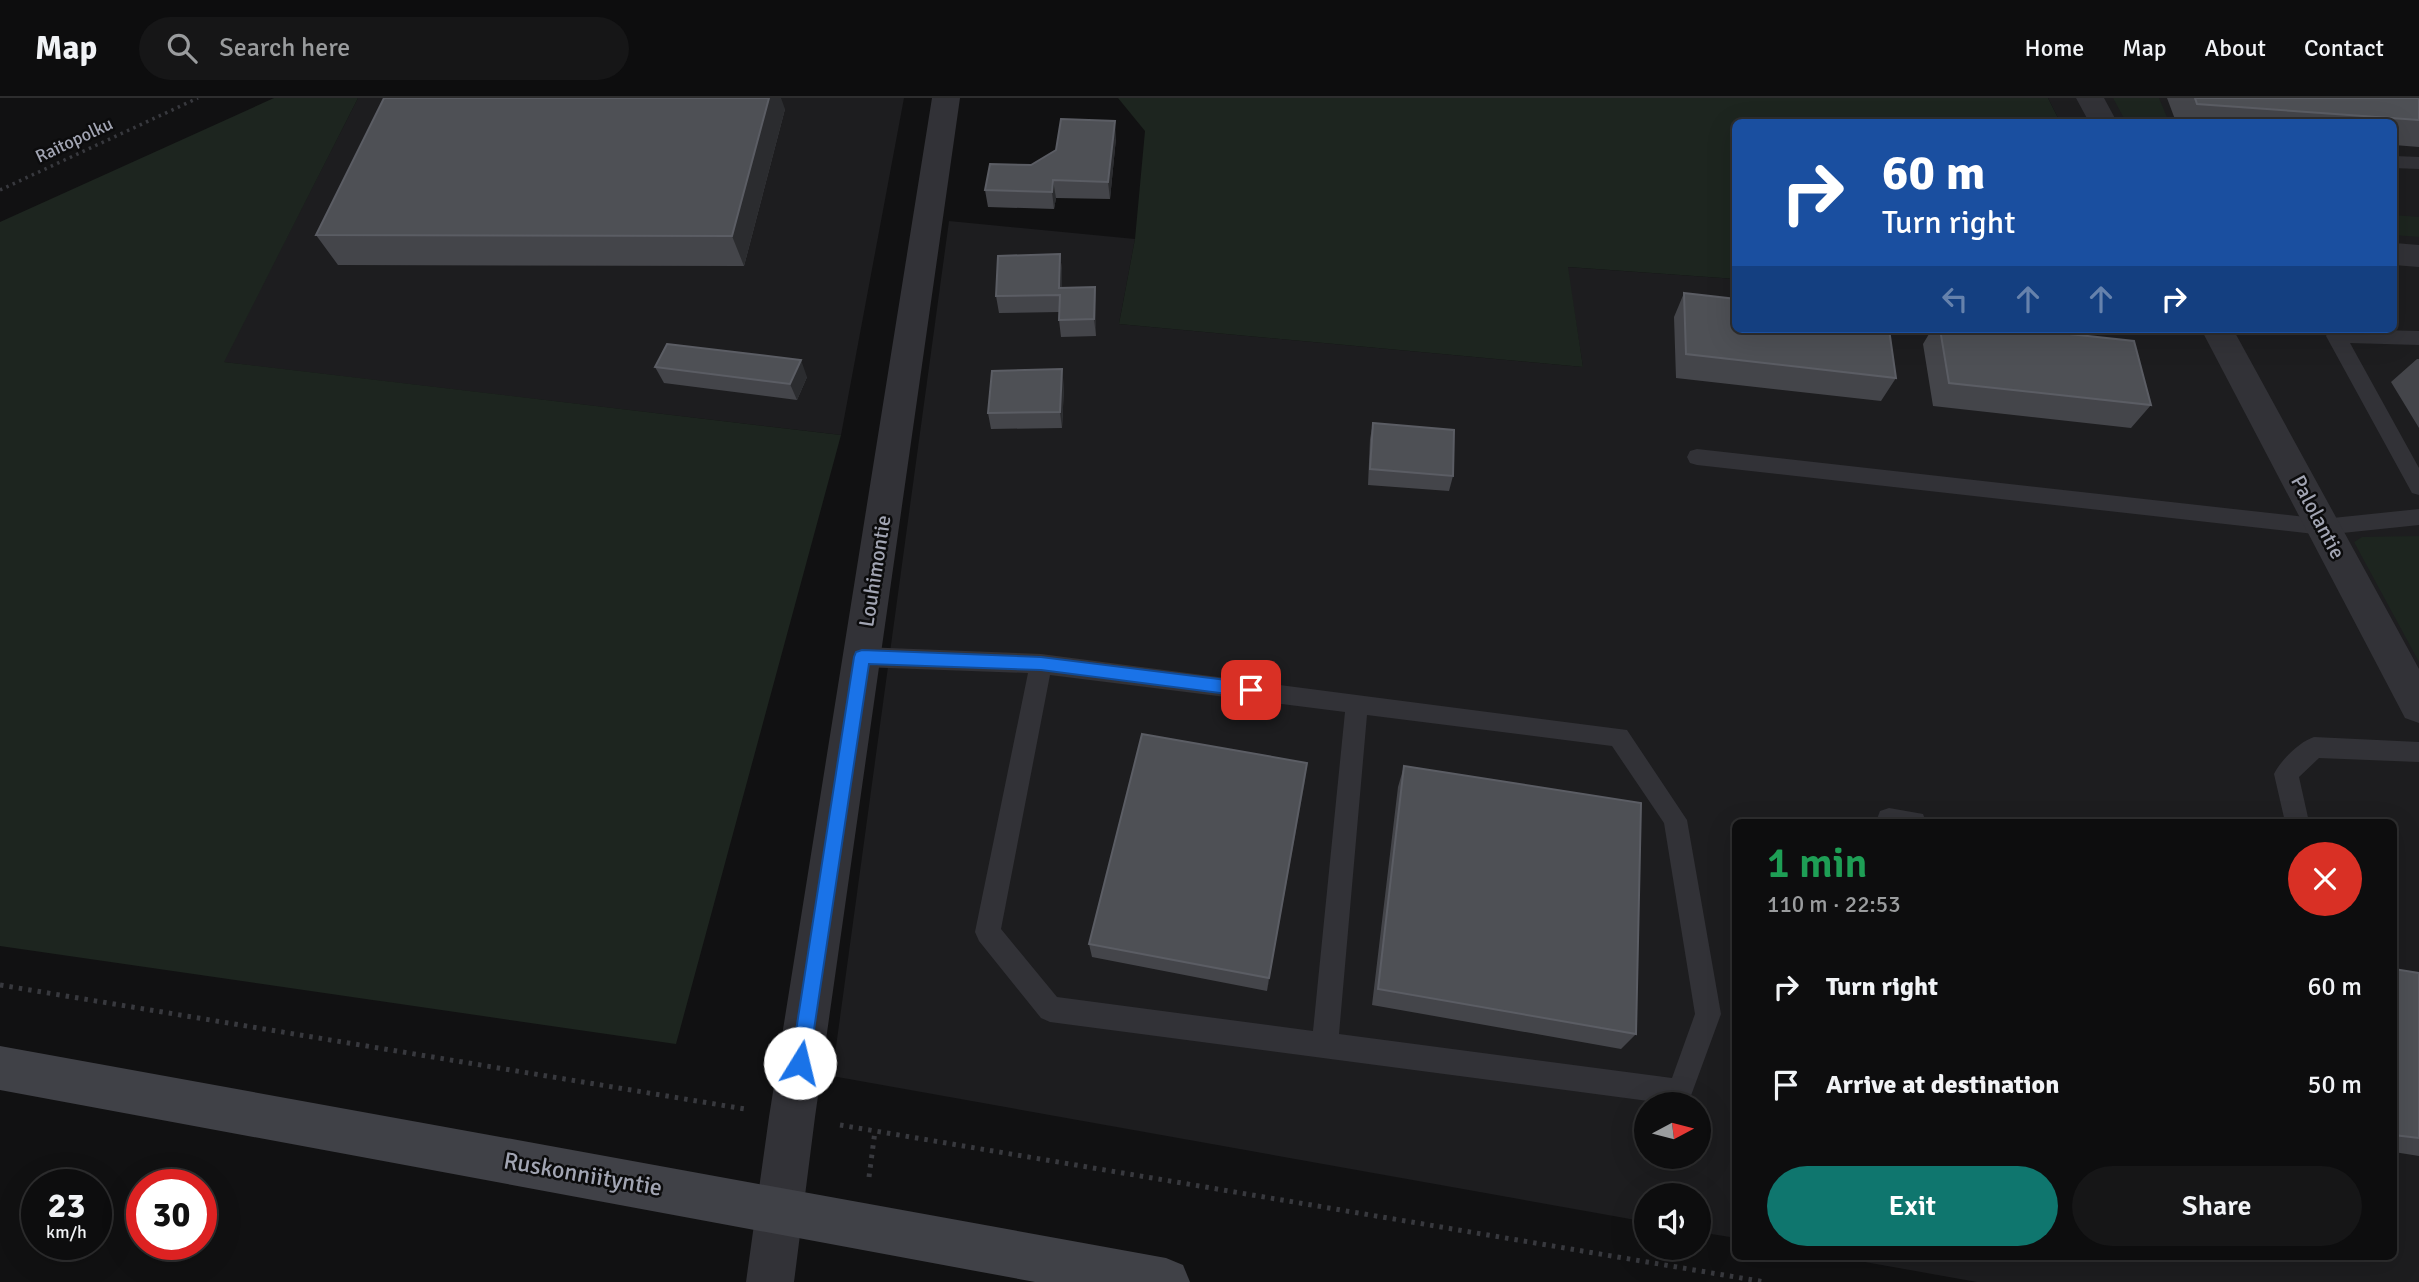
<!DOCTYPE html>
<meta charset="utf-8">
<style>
body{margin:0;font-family:Signika,sans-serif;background:#161617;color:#f1f3f6;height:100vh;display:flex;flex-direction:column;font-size:26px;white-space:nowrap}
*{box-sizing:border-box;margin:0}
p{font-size:23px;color:#9a9c9e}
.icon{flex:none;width:38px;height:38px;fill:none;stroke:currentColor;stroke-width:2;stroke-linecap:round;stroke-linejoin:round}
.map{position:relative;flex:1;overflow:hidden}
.sheet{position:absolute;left:1732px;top:721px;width:665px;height:441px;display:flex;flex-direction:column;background:#0d0d0e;border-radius:10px;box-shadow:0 7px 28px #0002,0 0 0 2px #2d2d2e}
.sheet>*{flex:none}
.hud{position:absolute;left:1732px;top:21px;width:665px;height:214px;border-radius:10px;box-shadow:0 7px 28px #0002,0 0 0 2px #2d2d2e;background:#1a4fa0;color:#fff;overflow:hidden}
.needle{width:46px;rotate:83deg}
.tools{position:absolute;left:1634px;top:994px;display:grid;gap:14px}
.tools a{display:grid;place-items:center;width:77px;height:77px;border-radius:50%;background:#0d0d0e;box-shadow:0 7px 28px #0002,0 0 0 2px #2d2d2e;font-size:35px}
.speed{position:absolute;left:21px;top:1071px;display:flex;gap:14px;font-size:35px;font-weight:700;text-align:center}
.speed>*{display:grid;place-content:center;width:91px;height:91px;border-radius:50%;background:#0d0d0e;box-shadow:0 7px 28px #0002,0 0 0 2px #2d2d2e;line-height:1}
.speed small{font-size:18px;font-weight:400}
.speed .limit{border:10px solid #d22;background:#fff;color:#111}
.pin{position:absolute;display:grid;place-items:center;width:60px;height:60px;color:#fff;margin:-30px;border-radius:14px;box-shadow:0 4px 10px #0006}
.me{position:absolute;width:77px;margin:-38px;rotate:9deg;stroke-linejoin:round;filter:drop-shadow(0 0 5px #0008)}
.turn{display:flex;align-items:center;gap:24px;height:147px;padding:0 35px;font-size:32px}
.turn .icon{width:91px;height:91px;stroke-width:2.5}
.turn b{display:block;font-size:49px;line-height:60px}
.lanes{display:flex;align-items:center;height:66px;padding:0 35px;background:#0003;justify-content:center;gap:35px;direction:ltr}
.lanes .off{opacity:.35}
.round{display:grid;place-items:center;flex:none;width:74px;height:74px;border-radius:37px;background:#161617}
.head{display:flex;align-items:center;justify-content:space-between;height:119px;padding:0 35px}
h1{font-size:42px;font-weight:600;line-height:52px;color:#1e9e55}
.cta{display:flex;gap:14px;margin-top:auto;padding:14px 35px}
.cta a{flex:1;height:80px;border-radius:42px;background:#0f766e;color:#fff;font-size:28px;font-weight:600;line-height:80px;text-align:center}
.cta a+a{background:#161617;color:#f1f3f6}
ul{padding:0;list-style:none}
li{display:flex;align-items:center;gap:21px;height:98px;padding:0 35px}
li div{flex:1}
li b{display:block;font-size:26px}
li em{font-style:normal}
header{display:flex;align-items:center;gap:42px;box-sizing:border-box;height:98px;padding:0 35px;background:#0d0d0e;border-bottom:2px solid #2d2d2e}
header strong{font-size:33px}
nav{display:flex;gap:38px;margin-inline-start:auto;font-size:24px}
.search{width:490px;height:63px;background:#161617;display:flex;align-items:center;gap:18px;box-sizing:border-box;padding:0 24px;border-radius:38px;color:#9a9c9e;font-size:26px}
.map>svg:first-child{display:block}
.built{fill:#1d1d1f;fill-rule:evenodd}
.green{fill:#1d251f}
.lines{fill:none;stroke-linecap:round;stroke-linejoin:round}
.path-far1{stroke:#38393e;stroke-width:3.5;stroke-dasharray:2.5 4.5;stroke-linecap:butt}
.path{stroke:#38393e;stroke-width:5;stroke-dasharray:3.5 6;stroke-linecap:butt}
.lane{fill:#323237;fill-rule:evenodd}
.street{fill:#323237;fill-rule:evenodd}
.secondary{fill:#404147;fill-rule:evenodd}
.wall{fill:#44454a}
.shaded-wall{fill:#2b2c2f}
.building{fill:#4e5055;stroke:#5b5d64;stroke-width:2}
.route{fill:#1a73e8;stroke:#114b97;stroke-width:2}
.labels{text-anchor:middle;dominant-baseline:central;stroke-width:5;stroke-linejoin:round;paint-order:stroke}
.far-street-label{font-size:18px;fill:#a2a5b3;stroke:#0c0c0d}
.street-label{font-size:21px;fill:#a2a5b3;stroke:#0c0c0d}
.near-street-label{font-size:24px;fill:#a2a5b3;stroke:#0c0c0d}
</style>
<header>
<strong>Map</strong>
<div class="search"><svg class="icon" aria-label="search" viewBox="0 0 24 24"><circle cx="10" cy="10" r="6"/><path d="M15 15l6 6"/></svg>Search here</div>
<nav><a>Home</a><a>Map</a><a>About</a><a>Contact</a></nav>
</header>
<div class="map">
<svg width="2419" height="1184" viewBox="0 0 2419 1184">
<rect width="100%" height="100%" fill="#111112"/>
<!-- built -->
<path class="built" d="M358,0H904L841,337L223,264Z
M2048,0H2419V1184H1977L1837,1159L2394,1158V724H1736V1140L1699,1134V1097H1647V1124L832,978L949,123L1135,141L1119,226L1583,269L1567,169L1736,181V231H2394V24H2060ZM1647,1006H1699V1059H1647Z"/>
<!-- green -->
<path class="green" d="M274,0H358L224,264L841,337L676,946L0,848V124Z
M1118,0H2048L2060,24H1736V181L1568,169L1583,269L1119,226L1135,141L1145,33Z
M2113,0H2159L2169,24H2126Z
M2394,117L2419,119V139L2394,137Z
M2419,438V564L2354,444L2362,439Z"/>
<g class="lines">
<!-- path-far1 -->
<path class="path-far1" d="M0,92L198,0"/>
<!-- path -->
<path class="path" d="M0,887L745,1011
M840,1027L1765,1184
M869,1079L875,1033"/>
<!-- lane -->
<path class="lane" d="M2394,58L2419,59V71L2394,70Z
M2336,231L2419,233V247L2350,245L2419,370V397L2412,395L2326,238L2329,233Z
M1697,351L2323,421L2419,411V427L2323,437L1697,367L1690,365L1687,359L1690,353Z
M862,549L1041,556L1627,632L1687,722L1721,916L1689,1003L1671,1006L1050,924L1041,920L979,843L975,834L1028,575L862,569L854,566L851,559L854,552ZM1050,577L1345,614L1313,933L1057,899L1001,831ZM1367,617L1612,648L1664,725L1695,916L1672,980L1339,936Z
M2314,639L2419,644V664L2319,660L2299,679L2309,724H2285L2274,676C2281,662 2299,644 2314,639Z
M1889,710L1923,716L1926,724H1879L1877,721L1880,713Z"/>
<!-- street -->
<path class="street" d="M932,0H960L815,1019L794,1184H746L769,1019Z
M2076,0H2104L2117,24H2089Z
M2394,145L2419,147V169L2394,167Z
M2201,231H2233L2419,571V625L2405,620Z"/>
<!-- secondary -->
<path class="secondary" d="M0,948L1166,1160L1183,1167L1190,1184H1035L0,992Z"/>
</g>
<!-- wall -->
<path class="wall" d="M2167,0H2419V49L2394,47V24H2176Z
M785,11L744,168L338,167L316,137Z
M1116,40L1110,101L1056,100L1054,111L988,109L985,92L1031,67Z
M1060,156L1062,173V190L1095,189L1096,206V238L1061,239L1059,222V214L999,215L996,198Z
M1684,195L1896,280L1881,303L1676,280L1674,219Z
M1932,231H2022L2151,307L2131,330L1933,308L1923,246Z
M2417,261H2419V330L2391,284Z
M655,269L807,279L797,302L664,285Z
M1064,288L1062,330L991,331L988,315Z
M1373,325L1453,378L1449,393L1368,387L1370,341Z
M1307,665L1267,893L1092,859L1089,846Z
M1404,668L1636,936L1621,951L1372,907L1398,689Z
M2394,871L2419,875V1058L2394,1054Z"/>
<!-- shaded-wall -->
<path class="shaded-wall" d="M769,0H781L785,11L744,168L732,138Z
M1115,23L1116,40L1110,101L1108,84Z
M1053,82L1056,100L1054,111L1052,94Z
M1060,156L1062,173V206L1059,190Z
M1095,189L1096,206V238L1094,221Z
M801,262L807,279L797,302L790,286Z
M1062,271L1064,288L1062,330L1060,314Z
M1307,665L1305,683L1267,893L1269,880Z"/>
<!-- building -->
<path class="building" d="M384,0H769L732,138L316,137Z
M2195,0H2419V22L2197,6Z
M1061,21L1115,23L1108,84L1053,82L1052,94L985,92L990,66L1031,67L1056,52Z
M1060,156L1059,190L1095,189L1094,221L1059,222L1060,197L996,198L998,158Z
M1684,195L1736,201V231H1889L1896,280L1686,256Z
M1940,231H2022L2134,243L2151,307L1949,285Z
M667,246L801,262L790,286L655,269Z
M1062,271L1060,314L988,315L992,273Z
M1373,325L1454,332L1453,378L1370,371Z
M1142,636L1307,665L1269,880L1089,846Z
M1404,668L1641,705L1636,936L1378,891Z
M2394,871L2419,875V1040L2394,1037Z"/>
<!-- route -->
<path class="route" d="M862,552L1041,559L1251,585L1257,587L1259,592L1257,597L1251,599L1041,572L869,566L809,965L807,972L800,974L794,972L791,965L854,559L856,554Z"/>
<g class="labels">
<!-- far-street labels -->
<g class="far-street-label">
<text transform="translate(74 42) rotate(-25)">Raitopolku</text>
</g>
<!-- street labels -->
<g class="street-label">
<text transform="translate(2318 419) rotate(62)">Palolantie</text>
<text transform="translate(875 473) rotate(-81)">Louhimontie</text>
</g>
<!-- near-street labels -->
<g class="near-street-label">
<text transform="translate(583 1076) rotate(10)">Ruskonniityntie</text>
</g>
</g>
</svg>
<div class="tools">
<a><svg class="needle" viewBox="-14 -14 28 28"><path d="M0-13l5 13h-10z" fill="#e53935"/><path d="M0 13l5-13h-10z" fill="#9a9c9e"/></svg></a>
<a><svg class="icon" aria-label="sound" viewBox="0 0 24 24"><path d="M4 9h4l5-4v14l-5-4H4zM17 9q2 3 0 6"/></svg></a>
</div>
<div class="speed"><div>23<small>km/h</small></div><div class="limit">30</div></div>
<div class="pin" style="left:1251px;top:592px;background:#d93025"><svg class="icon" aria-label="arrive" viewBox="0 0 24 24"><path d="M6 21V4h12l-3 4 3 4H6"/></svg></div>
<svg class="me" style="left:800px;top:965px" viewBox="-20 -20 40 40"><circle r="19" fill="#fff"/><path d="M0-13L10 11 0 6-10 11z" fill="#1a73e8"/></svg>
<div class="hud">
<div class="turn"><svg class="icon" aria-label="right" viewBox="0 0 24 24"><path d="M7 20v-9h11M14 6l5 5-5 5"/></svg><div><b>60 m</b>Turn right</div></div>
<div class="lanes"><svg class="icon off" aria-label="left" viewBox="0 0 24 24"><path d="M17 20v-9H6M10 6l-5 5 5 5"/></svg><svg class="icon off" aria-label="ahead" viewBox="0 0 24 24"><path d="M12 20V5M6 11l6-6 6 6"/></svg><svg class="icon off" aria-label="ahead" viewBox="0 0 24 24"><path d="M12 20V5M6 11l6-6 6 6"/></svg><svg class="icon" aria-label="right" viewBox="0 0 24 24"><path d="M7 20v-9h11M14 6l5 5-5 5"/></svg></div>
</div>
<section class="sheet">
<div class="head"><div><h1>1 min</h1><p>110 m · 22:53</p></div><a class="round" style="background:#d93025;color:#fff"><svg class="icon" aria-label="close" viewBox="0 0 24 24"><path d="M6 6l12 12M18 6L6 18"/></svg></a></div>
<ul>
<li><svg class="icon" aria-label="right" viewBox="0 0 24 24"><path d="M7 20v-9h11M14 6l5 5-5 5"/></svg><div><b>Turn right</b></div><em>60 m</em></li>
<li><svg class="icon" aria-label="arrive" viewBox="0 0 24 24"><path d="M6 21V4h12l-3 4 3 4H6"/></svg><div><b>Arrive at destination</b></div><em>50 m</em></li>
</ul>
<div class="cta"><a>Exit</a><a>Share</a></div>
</section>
</div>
